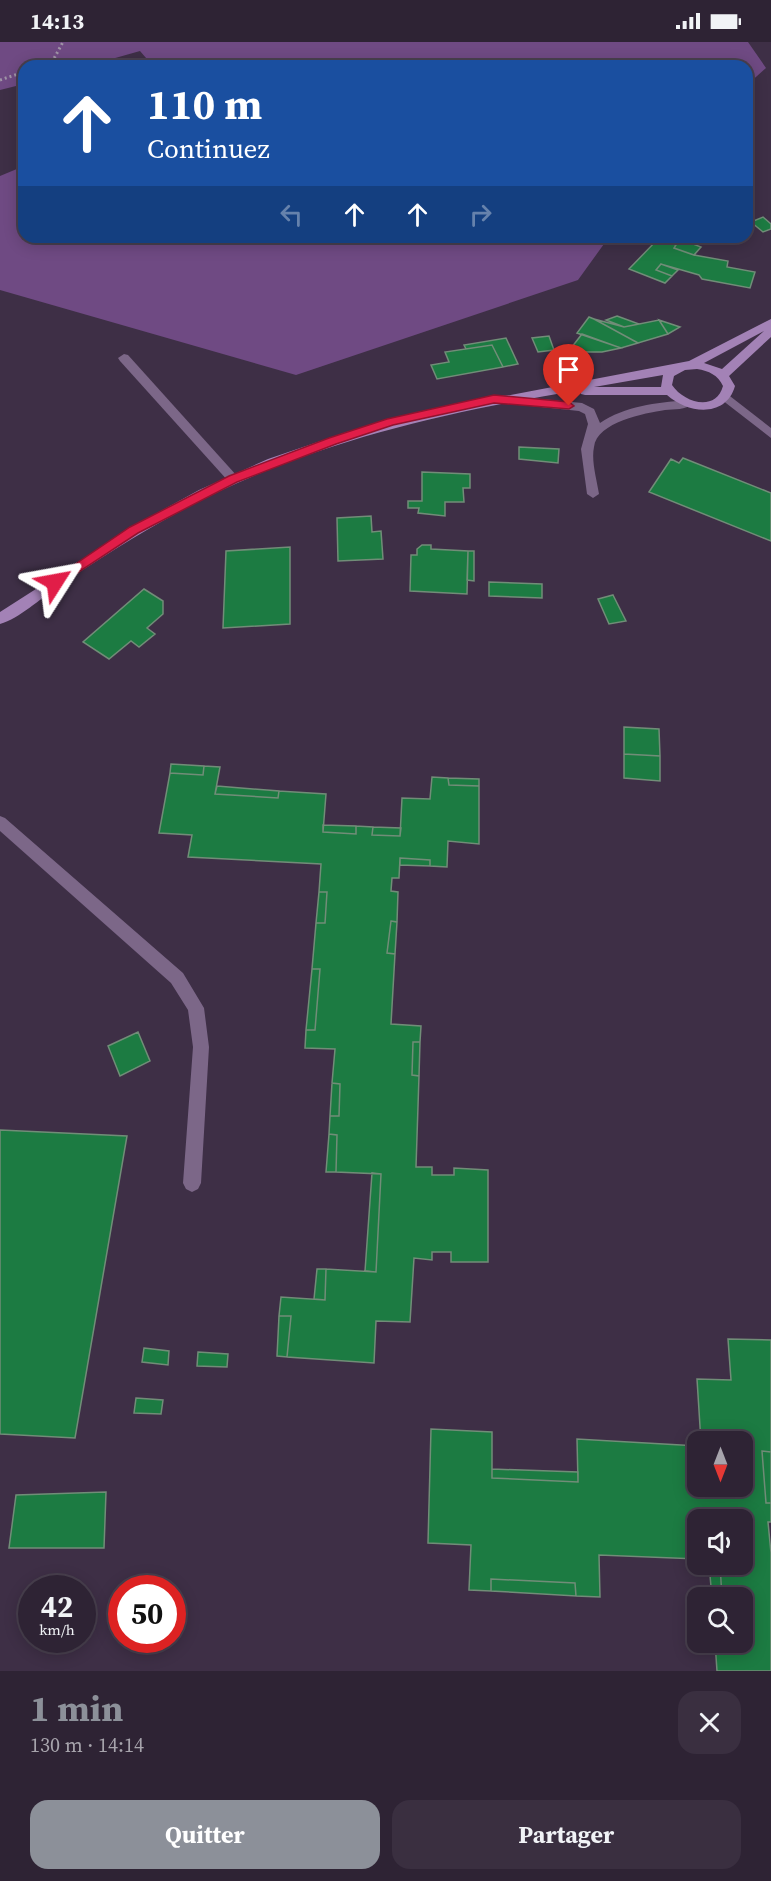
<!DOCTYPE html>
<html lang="fr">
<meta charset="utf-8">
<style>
body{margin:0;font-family:"Source Serif 4",serif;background:#3a2f40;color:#f1f3f6;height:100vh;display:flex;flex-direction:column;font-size:22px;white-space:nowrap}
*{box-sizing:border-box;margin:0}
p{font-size:20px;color:#a7a4ac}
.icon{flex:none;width:33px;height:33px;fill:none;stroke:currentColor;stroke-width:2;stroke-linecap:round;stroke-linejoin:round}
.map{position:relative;height:1629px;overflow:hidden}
.sheet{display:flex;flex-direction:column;background:#2e2334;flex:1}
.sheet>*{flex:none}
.guide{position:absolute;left:18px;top:18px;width:735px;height:183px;border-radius:18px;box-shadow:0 3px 15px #0003,0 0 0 2px #49404f;background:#1a4fa0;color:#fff;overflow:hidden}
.needle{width:39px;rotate:180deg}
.fabs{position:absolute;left:687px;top:1389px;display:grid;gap:12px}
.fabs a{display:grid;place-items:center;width:66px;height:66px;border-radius:12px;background:#2e2334;box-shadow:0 3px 15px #0003,0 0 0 2px #49404f;font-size:30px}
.speed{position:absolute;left:18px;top:1533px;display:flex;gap:12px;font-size:30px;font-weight:700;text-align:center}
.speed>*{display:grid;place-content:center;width:78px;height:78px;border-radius:50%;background:#2e2334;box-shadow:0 3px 15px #0003,0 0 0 2px #49404f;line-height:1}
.speed small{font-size:15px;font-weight:400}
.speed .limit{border:9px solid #d22;background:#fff;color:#111}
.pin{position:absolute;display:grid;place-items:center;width:51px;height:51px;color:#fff;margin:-62px -26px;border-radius:50% 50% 50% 0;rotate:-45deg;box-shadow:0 0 6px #0007}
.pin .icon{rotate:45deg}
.me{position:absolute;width:66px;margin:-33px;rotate:56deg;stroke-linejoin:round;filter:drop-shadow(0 0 4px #0008)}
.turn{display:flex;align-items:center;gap:21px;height:126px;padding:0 30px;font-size:27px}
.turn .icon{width:78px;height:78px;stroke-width:2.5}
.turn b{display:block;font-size:42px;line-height:51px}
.lanes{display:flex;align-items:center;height:57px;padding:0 30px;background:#0003;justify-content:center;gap:30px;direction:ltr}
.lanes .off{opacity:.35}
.round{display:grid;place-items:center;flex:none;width:63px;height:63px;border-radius:18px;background:#3a2f40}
.head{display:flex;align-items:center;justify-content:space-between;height:102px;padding:0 30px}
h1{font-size:36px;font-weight:700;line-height:45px;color:#8c9099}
.primary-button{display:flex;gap:12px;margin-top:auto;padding:12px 30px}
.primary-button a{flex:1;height:69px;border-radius:18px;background:#8c9099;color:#fff;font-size:24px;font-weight:700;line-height:69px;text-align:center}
.primary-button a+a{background:#3a2f40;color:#f1f3f6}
.status{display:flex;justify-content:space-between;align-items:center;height:42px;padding:0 30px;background:#2e2334;direction:ltr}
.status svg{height:16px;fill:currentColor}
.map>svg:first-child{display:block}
.green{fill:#6f4a83}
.building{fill:#1c7b42;stroke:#718d78;stroke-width:1.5}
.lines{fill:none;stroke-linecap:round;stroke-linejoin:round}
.path{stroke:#a095a7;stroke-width:3;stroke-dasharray:2 3;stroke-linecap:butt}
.lane{fill:#7c6788;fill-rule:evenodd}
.street{fill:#7c6788;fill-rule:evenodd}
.secondary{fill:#a382b6;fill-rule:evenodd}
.route{fill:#e11d48;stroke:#92132f;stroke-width:1.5}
</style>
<div class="status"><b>14:13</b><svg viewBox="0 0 49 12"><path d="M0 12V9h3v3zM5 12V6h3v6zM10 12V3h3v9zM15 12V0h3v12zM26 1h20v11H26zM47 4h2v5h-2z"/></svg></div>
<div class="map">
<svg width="771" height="1629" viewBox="0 0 771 1629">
<rect width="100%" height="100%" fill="#3e2f46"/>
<!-- green -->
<path class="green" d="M0,0H748L766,26L747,43V24H153L140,9L87,24H24V42L0,48Z
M24,124V195H609L578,238L296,333L0,248V134Z"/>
<!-- building -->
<path class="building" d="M763,175L771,182V187L763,190L751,180Z
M660,195H675L701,205L694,213L674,206L676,203L658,197Z
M658,197L676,203L674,206L694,213L728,219L727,225L755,230L750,246L702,237L699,233L661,222L656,228L672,234L665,241L629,227Z
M661,222L678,228L672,234L656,228Z
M617,274L639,282L624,285L606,278Z
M589,275L594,277L638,301L621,306L577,291Z
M594,277L624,285L659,278L668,292L638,301Z
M659,278L680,285L668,292Z
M582,292L621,306L602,310H568Z
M549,294L554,308L538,310L532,296Z
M506,296L518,322L503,325L492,303L466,307L464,303Z
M492,303L503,325L437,337L431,323L449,320L445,310Z
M519,405L559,407L558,421L519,417Z
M683,416L771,451V499L649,450L671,417L679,421Z
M422,430L470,432V446H463L464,460H445V474L418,471L419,466H408V459H422Z
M371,474L372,490L381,489L383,517L338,519L337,476Z
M422,503H431V507L468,509L467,552L410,549L411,513H417V507Z
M290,505V582L223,586L226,509Z
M468,509H474V539L467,538Z
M489,540L542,542V556L489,554Z
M144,547L163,559V572L147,586L155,592L139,605L131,599L109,617L83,600Z
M613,553L626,579L609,582L598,557Z
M624,685L659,687L660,714L624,712Z
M624,712L660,714V739L624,736Z
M171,722L204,724L203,733L170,731Z
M204,724L220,725L215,752L278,756L279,749L326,752L323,790L356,792V784L373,785L372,793L400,794L402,756L430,757L432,735L448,736L449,743L479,744V802L448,799L447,825L430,824V818L400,816L399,836H392L391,849L398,850L397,880L391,879L387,911L395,912L391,982L421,984L420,1000H413L412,1033L419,1034L416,1125H432V1133H454V1126L488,1128V1220H451V1210H432V1218L414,1216L410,1280L376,1279L374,1321L287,1315L291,1274H279L281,1255L325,1258L326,1227L376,1230L381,1132L336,1130L337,1093L329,1092L330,1074H339L340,1042L332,1041L335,1007L305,1006L306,988H315L320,927H312L316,881H325L327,850H319L321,822L188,815L192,793L159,791L170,731L203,733Z
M448,736L479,737V744L449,743Z
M217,744L279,749L278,756L215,752Z
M323,783L356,784V792L323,790Z
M373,785L401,786L400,794L372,793Z
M400,816L430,818V824L400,823Z
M319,850H327L325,881H316Z
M391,879L397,880L395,912L387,911Z
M312,927H320L315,988H306Z
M138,990L150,1019L120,1034L108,1004Z
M413,1000H420L419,1034L412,1033Z
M332,1041L340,1042L339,1074H330Z
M0,1088L127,1094L75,1396L0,1392Z
M329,1092L337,1093L336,1130H326Z
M372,1131L381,1132L376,1230L365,1229Z
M317,1227H326L325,1258L314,1257Z
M279,1274H291L287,1315L277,1314Z
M728,1297L771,1298V1410L762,1409L766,1461H771V1480H768L771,1511V1629H717L715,1600H742V1556H722L720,1522H742V1478H698V1517L599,1513L600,1555L576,1554L575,1541L491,1537V1549L469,1548L471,1503L428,1501L431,1387L492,1390V1436L578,1440L577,1397L698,1404V1444H742V1400H701L697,1337L731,1338Z
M144,1306L169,1309L168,1323L142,1320Z
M198,1310L228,1312L227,1325L197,1324Z
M136,1356L163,1358L161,1372L134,1371Z
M762,1409L771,1410V1461H766Z
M492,1427L578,1430V1440L492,1436Z
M106,1450L104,1506H9L16,1453Z
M709,1522H720L722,1556H712Z
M491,1537L575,1541L576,1554L491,1549Z"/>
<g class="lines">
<!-- path -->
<path class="path" d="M43,24L51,22L63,0
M0,38L24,30"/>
<!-- lane -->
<path class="lane" d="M124,312L128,313L237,434L239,437L237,440H229L120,319L118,316Z"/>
<!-- street -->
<path class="street" d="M726,351L771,386V396L722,358L720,355Z
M499,353L582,361L594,367L600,381C625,364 656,361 686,358L692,362C686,368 674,367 665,368C645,371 597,380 594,405C591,419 597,438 599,452L593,456L587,452L581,407L588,382L585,372L579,369L495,360L493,357Z
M0,774L5,776L183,931L204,966L209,1005L201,1141L198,1147L192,1150L186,1147L183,1141L193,1005L188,968L171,941L0,789Z"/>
<!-- secondary -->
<path class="secondary" d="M771,277V295L729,334L735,344C726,376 688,372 667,353H585L581,352L580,348C440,371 303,402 177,471C136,493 96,519 57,545C40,557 20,576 0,582V570L139,481L199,448L268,417L347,390L431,368L689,319ZM764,289L722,327L704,321ZM697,327C709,329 718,333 723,344C716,370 684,361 672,343L674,334L685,328ZM663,333L661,345H594Z"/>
</g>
<!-- route -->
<path class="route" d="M494,353L569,360L574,364L569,367L494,361L393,383L336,402L237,440L138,491L59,543H51L49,540L130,485L229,434L329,396L387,377Z"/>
</svg>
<div class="fabs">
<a><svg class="needle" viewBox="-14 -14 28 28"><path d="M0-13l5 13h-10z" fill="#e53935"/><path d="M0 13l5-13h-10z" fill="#a7a4ac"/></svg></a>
<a><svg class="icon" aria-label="sound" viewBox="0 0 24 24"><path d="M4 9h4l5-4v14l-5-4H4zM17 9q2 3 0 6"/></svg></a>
<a><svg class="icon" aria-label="search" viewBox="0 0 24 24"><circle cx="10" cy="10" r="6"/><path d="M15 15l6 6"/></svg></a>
</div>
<div class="speed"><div>42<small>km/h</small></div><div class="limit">50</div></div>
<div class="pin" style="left:569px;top:364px;background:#d93025"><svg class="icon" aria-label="arrive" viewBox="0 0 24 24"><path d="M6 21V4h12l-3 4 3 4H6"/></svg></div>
<svg class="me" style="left:55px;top:540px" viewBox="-20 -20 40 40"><path d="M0-17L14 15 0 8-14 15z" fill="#e11d48" stroke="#fff" stroke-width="4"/></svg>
<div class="guide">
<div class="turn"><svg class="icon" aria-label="ahead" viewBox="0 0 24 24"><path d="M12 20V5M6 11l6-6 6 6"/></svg><div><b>110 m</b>Continuez</div></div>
<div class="lanes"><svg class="icon off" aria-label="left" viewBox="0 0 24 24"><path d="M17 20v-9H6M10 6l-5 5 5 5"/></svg><svg class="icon" aria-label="ahead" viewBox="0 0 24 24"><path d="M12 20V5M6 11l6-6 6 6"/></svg><svg class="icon" aria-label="ahead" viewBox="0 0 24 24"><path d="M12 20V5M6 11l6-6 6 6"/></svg><svg class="icon off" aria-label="right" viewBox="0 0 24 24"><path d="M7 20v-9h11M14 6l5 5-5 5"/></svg></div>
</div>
</div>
<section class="sheet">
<div class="head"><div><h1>1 min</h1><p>130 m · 14:14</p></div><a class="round"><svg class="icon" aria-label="close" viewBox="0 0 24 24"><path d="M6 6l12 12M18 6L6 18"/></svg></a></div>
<div class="primary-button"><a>Quitter</a><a>Partager</a></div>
</section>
